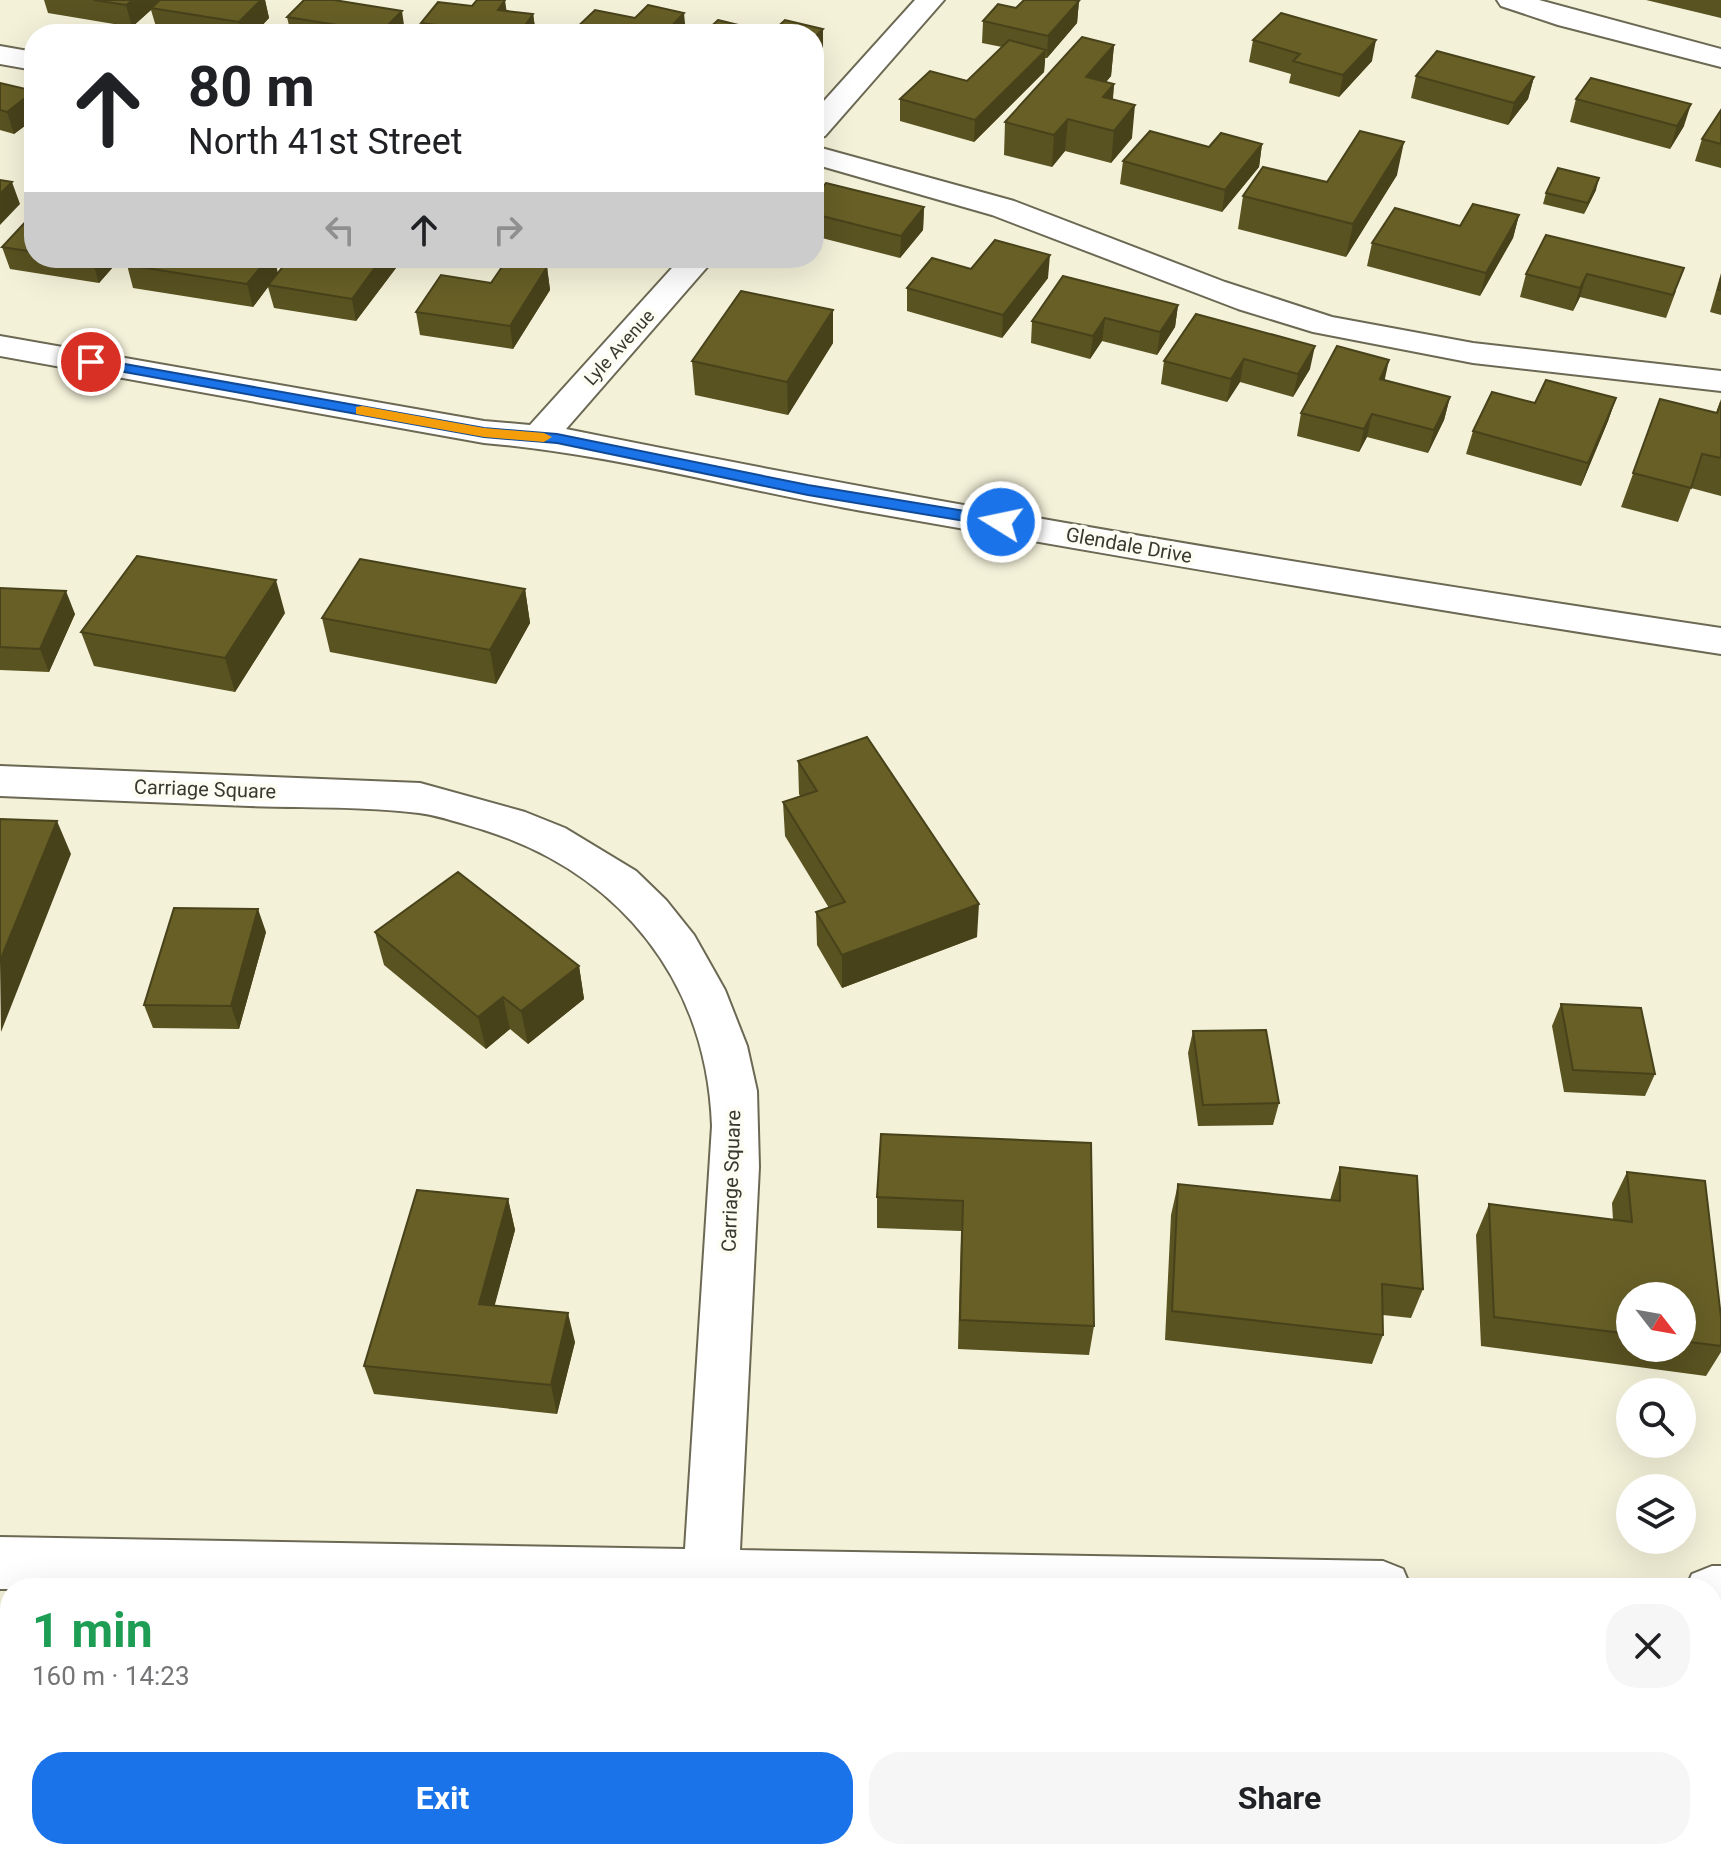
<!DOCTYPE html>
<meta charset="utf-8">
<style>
body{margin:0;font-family:Roboto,sans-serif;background:#f6f6f6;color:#202124;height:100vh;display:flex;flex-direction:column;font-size:30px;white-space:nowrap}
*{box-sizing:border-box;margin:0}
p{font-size:26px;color:#757577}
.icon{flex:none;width:44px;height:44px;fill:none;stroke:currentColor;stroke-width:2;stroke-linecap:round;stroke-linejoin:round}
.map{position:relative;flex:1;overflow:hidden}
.sheet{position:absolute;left:0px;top:1578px;width:1722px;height:282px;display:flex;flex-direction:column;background:#fff;border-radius:32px 32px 0 0;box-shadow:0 8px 32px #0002}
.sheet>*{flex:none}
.top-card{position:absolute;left:24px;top:24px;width:800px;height:244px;border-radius:32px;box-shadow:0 8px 32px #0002;background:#fff;color:#202124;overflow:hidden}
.needle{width:52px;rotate:121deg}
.controls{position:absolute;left:1616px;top:1282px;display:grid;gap:16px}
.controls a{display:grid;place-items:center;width:80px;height:80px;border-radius:50%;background:#fff;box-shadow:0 8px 32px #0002;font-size:40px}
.pin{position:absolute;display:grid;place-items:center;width:68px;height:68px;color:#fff;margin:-34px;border:4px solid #fff;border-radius:50%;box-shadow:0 2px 8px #0007}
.me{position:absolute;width:88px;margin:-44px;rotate:280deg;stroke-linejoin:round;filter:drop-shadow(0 0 6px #0008)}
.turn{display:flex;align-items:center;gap:28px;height:168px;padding:0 32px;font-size:36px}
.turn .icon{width:104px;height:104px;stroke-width:2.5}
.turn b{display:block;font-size:56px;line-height:68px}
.lanes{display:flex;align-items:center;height:76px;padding:0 32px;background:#0003;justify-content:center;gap:40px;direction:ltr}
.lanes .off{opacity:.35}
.round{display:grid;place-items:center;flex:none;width:84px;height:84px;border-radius:32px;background:#f6f6f6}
.headline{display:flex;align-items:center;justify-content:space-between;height:136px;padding:0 32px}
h1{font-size:48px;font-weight:700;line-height:60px;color:#1e9e55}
.cta{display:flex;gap:16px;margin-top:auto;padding:16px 32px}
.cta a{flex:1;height:92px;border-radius:32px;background:#1a73e8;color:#fff;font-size:32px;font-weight:700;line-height:92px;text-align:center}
.cta a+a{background:#f6f6f6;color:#202124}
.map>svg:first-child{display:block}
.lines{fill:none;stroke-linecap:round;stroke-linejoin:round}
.minor-casing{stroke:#6b6853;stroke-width:4}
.minor{fill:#fff;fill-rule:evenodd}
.wall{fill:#595221;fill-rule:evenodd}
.shaded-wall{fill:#48421b}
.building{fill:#675f26;stroke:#48421b;stroke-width:2}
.route{fill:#1a73e8;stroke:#114b97;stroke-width:2}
.slow{fill:#f59e0b}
.labels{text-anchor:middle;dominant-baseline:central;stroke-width:8;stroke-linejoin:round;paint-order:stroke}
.far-street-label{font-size:18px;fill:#3a3930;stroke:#fefdf4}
.street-label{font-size:20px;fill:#3a3930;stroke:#fefdf4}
</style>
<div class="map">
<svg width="1721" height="1859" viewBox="0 0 1721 1859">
<rect width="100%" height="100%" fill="#f4f1d9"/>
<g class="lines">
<defs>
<path id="minor" d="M915,0H944L825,136L814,139V112Z
M1497,0H1539L1721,49V67L1558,25L1501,6Z
M0,46L34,52V70L0,64Z
M814,146L1014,201L1225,282L1332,317L1473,343L1721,371V391L1473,363L1313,332L1238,309L992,215L814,164Z
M681,258H715L566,429C948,507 1334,570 1721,628V654C1436,611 1152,562 868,512C740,490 614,454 484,443L0,356V336L484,421L530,425Z
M0,766L420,783L525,812L565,828L636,871L666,900L694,935L725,990L747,1046L757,1091L759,1167L740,1550L1383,1561L1403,1569L1411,1588L0,1589V1537L685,1549L712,1126C707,982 621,873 484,830C463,824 441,816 419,813C364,806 305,808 249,806C166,803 83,799 0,796Z
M1712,1566H1721V1620H1712V1588H1686L1692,1574Z"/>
</defs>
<!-- minor casing -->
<use href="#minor" class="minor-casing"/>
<!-- minor -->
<use href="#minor" class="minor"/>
</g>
<!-- wall -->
<path class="wall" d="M44,0H265L269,18L254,34H183L157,30L151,10L132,27L48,13Z
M1646,0H1721V18Z
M1079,1L1077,23L1047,58H1045L1044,72L974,142L900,121V99L967,81L1002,47L982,43L983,21L1016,8Z
M507,11L533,14L536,34H423L421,23Z
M287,17L405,32L404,34H291Z
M1253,40L1372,61L1339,97L1289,83L1291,74L1249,62Z
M1114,45L1111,76L1106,82L1114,84L1113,99L1132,138L1111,163L1065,151L1052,167L1004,155L1005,122Z
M1416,76L1534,77L1528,99L1508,125L1411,98Z
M0,83L34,92V119L14,134L0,130Z
M1576,99L1684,126L1670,149L1570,122Z
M1721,110V168L1695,161L1702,139Z
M1262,144L1259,167L1222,212L1120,184L1123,161L1209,147Z
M1397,175L1346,257L1238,229L1243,196L1327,182Z
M1596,190L1584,214L1543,204L1546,193Z
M814,198L924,207L923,230L900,258L814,236Z
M1519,215L1513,238L1480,296L1367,266L1372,243Z
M34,217V258H121L99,283L10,269L2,247Z
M1546,235L1676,291L1666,318L1580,297L1573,311L1520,297L1526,274Z
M290,258H394L396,268L356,321L274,308L268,287L253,307L133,288L127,265L278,272Z
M547,267L550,290L513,349L420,335L416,312L491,283Z
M971,269L1048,278L1002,338L907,311V288Z
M1721,273V315L1710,312Z
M1178,305L1175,327L1157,355L1102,341L1090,359L1031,343L1032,321Z
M1196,314L1310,369L1293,397L1240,382L1227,402L1161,384L1164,361Z
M833,343L788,415L695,395L692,361Z
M1385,380L1450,397L1444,420L1428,453L1367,437L1359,452L1297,436L1301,413Z
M1616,398L1608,421L1581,486L1466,454L1473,431L1535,403Z
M1660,399L1716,413L1721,399V496L1691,488L1678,522L1621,507Z
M0,588L75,614L49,672L0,670Z
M525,589L530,623L496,684L330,652L322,618Z
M285,613L235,692L94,666L81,632Z
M798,761L977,937L842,988L817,945L816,912L829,908L785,836L783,802L800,796L799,794Z
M266,932L239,1029L153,1028L144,1005Z
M375,932L579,966L584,999L528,1044L510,1029L486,1049L384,965Z
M1561,1004L1655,1074L1645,1096L1564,1092L1552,1026Z
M1193,1031L1279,1103L1273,1125L1198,1126L1188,1053Z
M1091,1143L1094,1326L1089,1355L958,1349L961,1231L877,1228V1197Z
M1340,1167L1423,1289L1411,1318L1383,1315V1335L1372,1364L1165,1340L1171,1215L1178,1184L1330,1200Z
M1627,1172L1721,1317V1352L1706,1376L1481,1346L1476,1235L1489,1204L1613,1220L1612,1203ZM1630,1296H1682V1348H1630Z
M508,1199L515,1230L494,1306L575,1342L557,1414L374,1394L364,1366Z"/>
<!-- shaded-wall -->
<path class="shaded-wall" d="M133,0H162L151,8V10L132,27L126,5Z
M261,0H265L269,18L254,34H242L239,22Z
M505,0L508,21L498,10Z
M1079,1L1077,23L1047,58L1048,36Z
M402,11L405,32L404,34H382L381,32Z
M684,13L686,34H664Z
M533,14L536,34H519Z
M823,29V50L814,60V38Z
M1376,40L1372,61L1339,97L1343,75Z
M1114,45L1111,76L1083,109L1086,77Z
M1046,50L1044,72L974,142L975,120Z
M1534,77L1528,99L1508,125L1514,103Z
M1114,84L1111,117L1103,97Z
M34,91V119L14,134L7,112Z
M1691,104L1684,126L1670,149L1677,126Z
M1135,105L1132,138L1111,163L1114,131Z
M1068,119L1065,151L1052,167L1054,135Z
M1404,142L1397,175L1346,257L1353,224Z
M1262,144L1259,167L1222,212L1225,190Z
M1599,178L1596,190L1584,214L1588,203Z
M12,182L20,204L0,225V194Z
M924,207L923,230L900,258L901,236Z
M1519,215L1513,238L1480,296L1486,273Z
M1050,255L1048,278L1002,338L1003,315Z
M94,258H121L99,283L92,260Z
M268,258H275L278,274L268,285V287L253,307L247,284Z
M382,258H394L396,268L356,321L352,299Z
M547,267L550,290L513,349L510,326Z
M1587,274L1580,297L1573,311L1580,288Z
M1178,305L1175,327L1157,355L1160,332Z
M833,310V343L788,415L787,382Z
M1105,318L1102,341L1090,359L1093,336Z
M1315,346L1310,369L1293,397L1298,374Z
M1244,359L1240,382L1227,402L1231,379Z
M1389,360L1384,383L1380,379Z
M1450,397L1444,420L1428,453L1434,430Z
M1616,398L1608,421L1581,486L1588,463Z
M1372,414L1367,437L1359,452L1364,429Z
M276,580L285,613L235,692L225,658Z
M525,589L530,623L496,684L490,650Z
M66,591L75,614L49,672L40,649Z
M57,821L71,854L1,1032L0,961Z
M979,904L977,937L842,988V955Z
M258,909L266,932L239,1029L231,1006Z
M579,966L584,999L528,1044L521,1011Z
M503,997L510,1029L486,1049L478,1017Z
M508,1199L515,1230L487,1334L479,1304Z
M568,1313L575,1342L557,1414L551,1385Z"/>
<!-- building -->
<path class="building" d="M94,0H133L126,5Z
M160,0H261L239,22L151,8Z
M304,0H334L402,11L381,32L287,17Z
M477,0H505L498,10L533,14L519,34H507L421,23L438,2L472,6Z
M1024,0H1074L1079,1L1048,36L983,21L998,4L1016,8Z
M648,5L684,13L664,34H570L595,10L635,18Z
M1281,13L1376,40L1343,75L1293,61L1300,54L1253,40Z
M718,20L771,33L785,20L823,29L814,38V34H703Z
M1082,37L1114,45L1086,77L1114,84L1103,97L1135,105L1114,131L1068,119L1054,135L1005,122Z
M1009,40L1046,50L975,120L900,99L930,71L967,81Z
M1437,51L1534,77L1514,103L1416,76Z
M1591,78L1691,104L1677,126L1576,99Z
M0,83L34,91L7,112L0,110Z
M1721,110V144L1702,139Z
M1150,131L1209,147L1221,133L1262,144L1225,190L1123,161Z
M1360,131L1404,142L1353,224L1243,196L1263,167L1327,182Z
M1558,168L1599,178L1588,203L1546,193Z
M0,180L12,182L0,194Z
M826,183L924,207L901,236L814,214V198Z
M1473,204L1519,215L1486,273L1372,243L1395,208L1460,226Z
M30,217H34V252L2,247Z
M1546,235L1684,268L1673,295L1587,274L1580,288L1526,274Z
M995,240L1050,255L1003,315L907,288L932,258L971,269Z
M76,258H94L92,260Z
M133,258H268L247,284L127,265Z
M290,258H382L352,299L268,285Z
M506,261L547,267L510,326L416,312L441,275L491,283Z
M1063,276L1178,305L1160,332L1105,318L1093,336L1032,321Z
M1721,278V290H1718Z
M741,291L833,310L787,382L692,361Z
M1196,314L1315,346L1298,374L1244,359L1231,379L1164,361Z
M1337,346L1389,360L1380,379L1450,397L1434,430L1372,414L1364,429L1301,413Z
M1546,380L1616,398L1588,463L1473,431L1492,392L1535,403Z
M1660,399L1717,413L1721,402V458L1702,454L1691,488L1633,473Z
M137,556L276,580L225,658L81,632Z
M360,559L525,589L490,650L322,618Z
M0,588L66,591L40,649L0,647Z
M867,737L979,904L842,955L816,912L845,902L783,802L817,791L798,761Z
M0,819L57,821L0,961Z
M458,872L579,966L521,1011L503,997L478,1017L375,932Z
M174,908L258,909L231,1006L144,1005Z
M1561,1004L1641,1008L1655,1074L1573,1070Z
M1266,1030L1279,1103L1203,1105L1193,1031Z
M881,1134L1091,1143L1094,1326L960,1320L963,1201L877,1197Z
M1340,1167L1417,1176L1423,1289L1382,1284L1383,1335L1172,1311L1178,1184L1340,1201Z
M1627,1172L1705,1181L1721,1317V1346L1682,1341V1296H1630V1334L1494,1317L1489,1204L1632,1222Z
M417,1190L508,1199L479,1304L568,1313L551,1385L364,1366Z"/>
<!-- route -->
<path class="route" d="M91,358L484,428L557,434L808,485L1001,517L1009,522L1001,527L808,495L557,443L484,437L86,365L84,362Z"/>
<!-- slow -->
<path class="slow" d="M362,406L484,428L544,433L552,437L544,442L484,437L356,414V407Z"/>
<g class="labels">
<!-- far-street labels -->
<g class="far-street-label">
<text transform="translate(619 347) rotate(-48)">Lyle Avenue</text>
</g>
<!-- street labels -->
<g class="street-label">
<text transform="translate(1129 545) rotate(10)">Glendale Drive</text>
<text transform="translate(205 789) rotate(2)">Carriage Square</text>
<text transform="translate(731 1181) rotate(-88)">Carriage Square</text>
</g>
</g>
</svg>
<div class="controls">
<a><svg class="needle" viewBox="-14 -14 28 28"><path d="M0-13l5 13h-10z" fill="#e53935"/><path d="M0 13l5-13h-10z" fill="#757577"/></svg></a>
<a><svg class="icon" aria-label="search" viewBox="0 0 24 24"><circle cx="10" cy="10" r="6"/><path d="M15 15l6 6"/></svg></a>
<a><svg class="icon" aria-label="layers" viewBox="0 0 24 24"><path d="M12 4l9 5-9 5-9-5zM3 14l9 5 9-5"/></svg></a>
</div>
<div class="pin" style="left:91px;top:362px;background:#d93025"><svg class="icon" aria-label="arrive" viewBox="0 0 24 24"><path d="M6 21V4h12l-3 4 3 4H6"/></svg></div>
<svg class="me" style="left:1001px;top:522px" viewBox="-20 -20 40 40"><circle r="17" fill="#1a73e8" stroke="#fff" stroke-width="3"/><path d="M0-11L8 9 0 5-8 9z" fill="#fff"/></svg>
<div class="top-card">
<div class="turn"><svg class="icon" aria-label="ahead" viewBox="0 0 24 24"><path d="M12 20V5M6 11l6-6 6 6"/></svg><div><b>80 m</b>North 41st Street</div></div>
<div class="lanes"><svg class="icon off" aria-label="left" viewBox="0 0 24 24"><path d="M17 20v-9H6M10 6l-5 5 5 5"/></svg><svg class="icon" aria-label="ahead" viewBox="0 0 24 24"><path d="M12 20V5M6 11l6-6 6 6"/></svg><svg class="icon off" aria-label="right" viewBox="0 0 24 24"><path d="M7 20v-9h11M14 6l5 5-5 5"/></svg></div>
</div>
<section class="sheet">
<div class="headline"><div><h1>1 min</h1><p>160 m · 14:23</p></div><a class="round"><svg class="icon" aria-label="close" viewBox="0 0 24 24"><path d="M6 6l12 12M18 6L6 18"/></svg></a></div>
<div class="cta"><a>Exit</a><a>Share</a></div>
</section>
</div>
